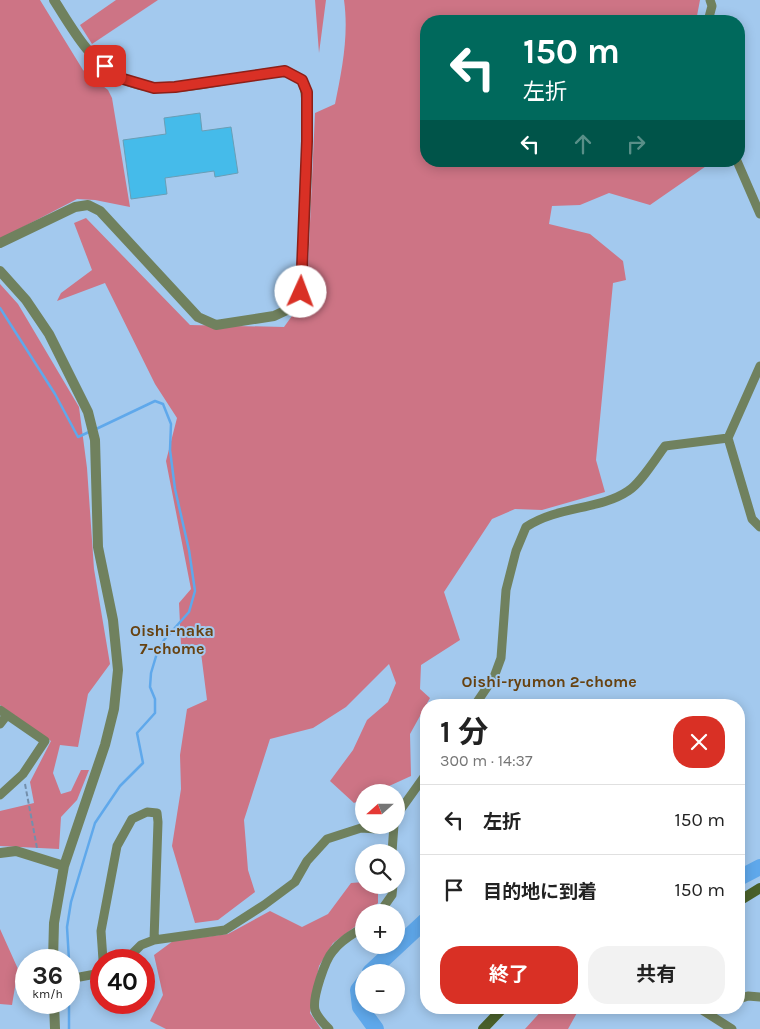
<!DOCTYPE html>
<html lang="ja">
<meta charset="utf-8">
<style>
body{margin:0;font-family:Karla,"Noto Sans JP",sans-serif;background:#f2f2f2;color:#222;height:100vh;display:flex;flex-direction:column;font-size:19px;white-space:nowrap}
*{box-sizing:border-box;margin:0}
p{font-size:16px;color:#767676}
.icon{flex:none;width:28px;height:28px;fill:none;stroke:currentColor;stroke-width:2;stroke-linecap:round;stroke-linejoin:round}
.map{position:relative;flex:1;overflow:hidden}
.sheet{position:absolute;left:420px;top:699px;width:325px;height:315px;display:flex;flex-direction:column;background:#fff;border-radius:20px;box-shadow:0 2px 12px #0003}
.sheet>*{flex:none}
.banner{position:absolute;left:420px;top:15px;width:325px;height:152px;border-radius:20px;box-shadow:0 2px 12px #0003;background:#00695c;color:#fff;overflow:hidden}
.needle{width:32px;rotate:249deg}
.fabs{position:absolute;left:355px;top:784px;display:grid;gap:10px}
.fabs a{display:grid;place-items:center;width:50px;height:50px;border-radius:50%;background:#fff;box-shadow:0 2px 12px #0003;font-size:25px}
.speed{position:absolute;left:15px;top:949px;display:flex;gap:10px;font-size:25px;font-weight:700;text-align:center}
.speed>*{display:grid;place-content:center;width:65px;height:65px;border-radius:50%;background:#fff;box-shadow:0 2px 12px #0003;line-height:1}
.speed small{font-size:12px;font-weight:400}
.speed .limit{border:8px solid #d22;background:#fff;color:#111}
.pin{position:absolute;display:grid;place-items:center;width:42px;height:42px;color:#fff;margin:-21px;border-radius:10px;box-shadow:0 2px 8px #0006}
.me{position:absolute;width:55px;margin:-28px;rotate:2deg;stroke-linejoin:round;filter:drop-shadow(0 0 4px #0008)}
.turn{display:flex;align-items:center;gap:18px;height:105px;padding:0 20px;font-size:22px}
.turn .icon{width:65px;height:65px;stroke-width:2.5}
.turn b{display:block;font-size:35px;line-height:42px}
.lanes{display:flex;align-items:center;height:48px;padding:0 20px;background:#0003;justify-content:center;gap:25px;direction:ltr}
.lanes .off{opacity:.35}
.round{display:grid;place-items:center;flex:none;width:52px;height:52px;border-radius:20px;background:#f2f2f2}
.overview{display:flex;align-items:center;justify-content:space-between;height:85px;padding:0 20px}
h1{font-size:30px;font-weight:700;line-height:38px}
.cta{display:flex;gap:10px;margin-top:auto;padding:10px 20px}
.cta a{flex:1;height:58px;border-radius:20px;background:#d93025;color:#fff;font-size:20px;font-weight:700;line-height:58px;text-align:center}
.cta a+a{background:#f2f2f2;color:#222}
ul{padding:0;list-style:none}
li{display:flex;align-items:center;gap:15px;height:70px;padding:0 20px;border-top:1px solid #e0e0e0}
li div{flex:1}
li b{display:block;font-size:19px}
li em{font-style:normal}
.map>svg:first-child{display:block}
.green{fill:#cd7485}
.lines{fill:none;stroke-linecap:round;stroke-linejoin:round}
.stream{stroke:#5fa8eb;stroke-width:2.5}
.river{stroke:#5fa8eb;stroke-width:16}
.building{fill:#45bbea;stroke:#699eb6}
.path{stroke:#738fac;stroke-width:2;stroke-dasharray:5 2.5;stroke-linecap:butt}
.minor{stroke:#70815e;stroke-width:9}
.tertiary{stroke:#70815e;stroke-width:10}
.secondary{stroke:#49602a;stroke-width:10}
.route-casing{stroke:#8d1f18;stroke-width:12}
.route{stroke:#d93025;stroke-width:9}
.labels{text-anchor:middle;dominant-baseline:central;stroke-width:4;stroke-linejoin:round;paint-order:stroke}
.neighbourhood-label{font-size:16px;font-weight:bold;fill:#674211;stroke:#a3c9ee}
</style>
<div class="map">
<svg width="760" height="1029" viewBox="0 0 760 1029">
<rect width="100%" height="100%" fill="#a3c9ee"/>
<!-- green -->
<path class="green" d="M0,0H40L83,70L108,90L112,98L130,207L95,200L77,199L0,239Z
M116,0H158L92,44L80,25Z
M315,0H326L319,53Z
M344,0H700L696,21H426V161L712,162L650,205L609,193L580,205L552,206L549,224L590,234L623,261L626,280L613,283L596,460L605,492L542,510L515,509L492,519L444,592L460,640L421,665L420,689L430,698L410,734L411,776L376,792H364V798L354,803L330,781L353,750L367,720L388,702L396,683L389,664L346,707L313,728L270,739L244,820L248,870L255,892L218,920L195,923L172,846L181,789L180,755L187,709L207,700L200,645H181L179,603L191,589L166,461L177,418L155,384L105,283L57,301L61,293L92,270L74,223L86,218L190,325L284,327L297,309L308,267L315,113L335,104C342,70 349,35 344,0Z
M0,284L18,304L79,407L87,468L94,569L110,664L88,694L78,747L60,745L53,773L61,794L71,791L81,770H89L77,800L61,817L59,849L0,846V811L34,803L30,782L51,741L0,705Z
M364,882V885H378V903L369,912H364V919L360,923L333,943L319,966L310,1013L321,1029H166L150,1021L163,995L154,955L173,941L228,934L270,911L302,927L328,914L351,883Z
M0,929L18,969L12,1005L0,1004Z
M544,1008H574L578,1011L568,1029H525Z"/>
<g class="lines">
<!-- stream -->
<path class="stream" d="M0,308L55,394L78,437L89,432
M69,960L67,927L71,902L95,823L120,786L143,763L137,733L155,713V699L150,687L151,673L157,653L164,640L189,612L195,591L189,550L175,489L170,450L171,424L163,404L155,401L94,430
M69,981V1029"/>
<!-- river -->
<path class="river" d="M739,878L760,867
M370,972L426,920
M364,982L358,990L360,1007L376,1029"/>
</g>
<!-- building -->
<path class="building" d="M200,113L202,131L231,127L238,173L215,177L214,171L165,178L167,194L131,199L123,140L166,134L164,118Z"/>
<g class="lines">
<!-- path -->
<path class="path" d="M25,784L37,848"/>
<!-- minor -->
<path class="minor" d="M708,21L712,6L710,0
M737,161L760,214
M760,366L728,438L752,519L760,527
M475,705L494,677L501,658L506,590L516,551L526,527C557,506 600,510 628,491C640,484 656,458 665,446L728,438
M0,710L45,741L23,774L0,795
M0,724L7,715
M396,816L426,774
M392,852L394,825
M380,912L392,895L393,885
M103,960L101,931L117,846L132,819L147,812L157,813L158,822L154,940
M126,960L141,945L154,940L225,930L264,905L295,882L307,861L327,839L361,828L377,829L383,825
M69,979L101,973
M739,999L748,996L760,997
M699,1008L732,1029
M329,1029C324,1024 317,1016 315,1010C312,998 325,960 333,951C341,940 353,934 364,927"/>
<!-- tertiary -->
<path class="tertiary" d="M0,243L75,207L88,205L100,211L198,317L216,325L274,316L289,309L301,292C302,261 314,98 302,81C300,77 288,72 283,72C234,73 164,103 119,77C89,60 72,28 54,0
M0,271L26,300L49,334L88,412L95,440L98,547L113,620L118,670L114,709L105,745L64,866L54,923L53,960
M0,853L16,851L64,866
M54,1002L55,1029"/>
<!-- secondary -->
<path class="secondary" d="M739,901L760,888
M483,1029L503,1008"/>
</g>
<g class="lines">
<defs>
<path id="route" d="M105,66L120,78L154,88L175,87L285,71L302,80L307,92V141L301,292"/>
</defs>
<!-- route casing -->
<use href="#route" class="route-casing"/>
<!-- route -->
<use href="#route" class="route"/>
</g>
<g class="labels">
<!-- neighbourhood labels -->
<g class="neighbourhood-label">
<text x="172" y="630">Oishi-naka<tspan x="172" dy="18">7-chome</tspan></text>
<text x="549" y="681">Oishi-ryumon 2-chome</text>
</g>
</g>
</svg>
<div class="fabs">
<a><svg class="needle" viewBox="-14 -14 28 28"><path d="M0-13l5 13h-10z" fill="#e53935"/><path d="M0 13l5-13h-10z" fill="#767676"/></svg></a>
<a><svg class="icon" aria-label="search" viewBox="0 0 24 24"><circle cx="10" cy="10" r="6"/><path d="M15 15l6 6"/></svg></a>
<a>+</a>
<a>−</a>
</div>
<div class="speed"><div>36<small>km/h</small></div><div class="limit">40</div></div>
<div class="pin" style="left:105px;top:66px;background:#d93025"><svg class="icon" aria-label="arrive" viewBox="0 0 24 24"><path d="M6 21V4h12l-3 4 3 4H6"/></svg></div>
<svg class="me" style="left:301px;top:292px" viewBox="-20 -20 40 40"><circle r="19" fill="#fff"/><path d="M0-13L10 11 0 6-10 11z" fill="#d93025"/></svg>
<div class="banner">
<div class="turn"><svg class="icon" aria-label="left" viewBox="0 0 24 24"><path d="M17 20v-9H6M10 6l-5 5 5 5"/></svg><div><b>150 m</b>左折</div></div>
<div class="lanes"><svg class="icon" aria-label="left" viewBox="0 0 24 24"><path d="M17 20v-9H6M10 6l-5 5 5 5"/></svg><svg class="icon off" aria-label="ahead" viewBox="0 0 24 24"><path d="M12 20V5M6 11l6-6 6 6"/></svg><svg class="icon off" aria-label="right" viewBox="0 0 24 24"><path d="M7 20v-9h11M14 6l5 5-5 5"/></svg></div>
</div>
<section class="sheet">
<div class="overview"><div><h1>1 分</h1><p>300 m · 14:37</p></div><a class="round" style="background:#d93025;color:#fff"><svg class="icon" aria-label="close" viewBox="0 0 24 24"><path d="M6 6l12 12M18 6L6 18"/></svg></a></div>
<ul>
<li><svg class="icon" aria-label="left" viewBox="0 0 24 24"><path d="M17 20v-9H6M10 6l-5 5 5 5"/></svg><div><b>左折</b></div><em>150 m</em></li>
<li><svg class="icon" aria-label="arrive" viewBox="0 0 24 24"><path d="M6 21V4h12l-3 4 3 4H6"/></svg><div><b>目的地に到着</b></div><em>150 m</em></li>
</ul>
<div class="cta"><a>終了</a><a>共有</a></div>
</section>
</div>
